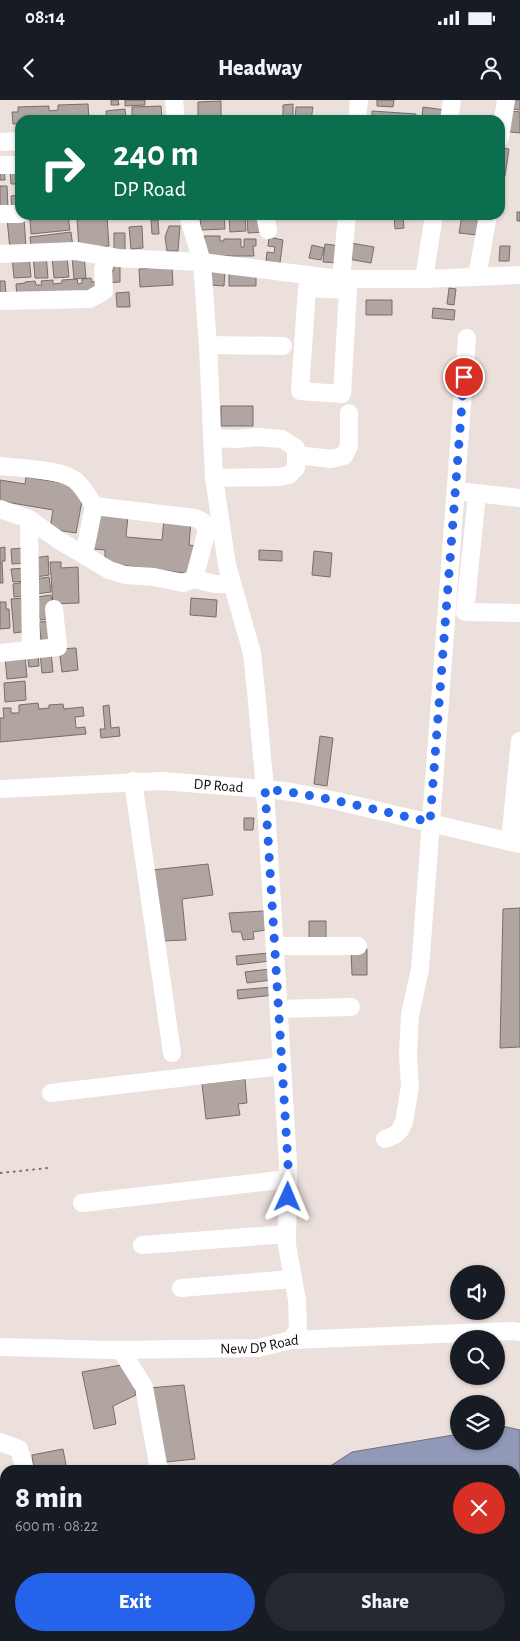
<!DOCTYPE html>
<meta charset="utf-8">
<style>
body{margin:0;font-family:"Alegreya Sans",sans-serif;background:#242831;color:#f1f3f6;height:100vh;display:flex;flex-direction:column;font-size:19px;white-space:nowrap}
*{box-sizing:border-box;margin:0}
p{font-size:16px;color:#9ea1a6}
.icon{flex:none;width:28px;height:28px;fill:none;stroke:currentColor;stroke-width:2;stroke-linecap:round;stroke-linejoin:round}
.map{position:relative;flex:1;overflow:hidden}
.drawer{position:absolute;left:0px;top:1365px;width:520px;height:176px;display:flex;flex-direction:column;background:#171b24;border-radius:15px 15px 0 0;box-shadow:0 1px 4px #0004}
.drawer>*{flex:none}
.hud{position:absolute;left:15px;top:15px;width:490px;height:105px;border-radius:15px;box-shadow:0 1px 4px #0004;background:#0b6e4f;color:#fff;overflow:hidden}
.controls{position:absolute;left:450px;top:1165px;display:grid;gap:10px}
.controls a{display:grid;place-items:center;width:55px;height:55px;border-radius:50%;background:#171b24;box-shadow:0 1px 4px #0004;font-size:25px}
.pin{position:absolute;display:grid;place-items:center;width:42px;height:42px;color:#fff;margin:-21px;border:2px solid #fff;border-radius:50%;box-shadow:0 1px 5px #0007}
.me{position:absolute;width:55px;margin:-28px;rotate:1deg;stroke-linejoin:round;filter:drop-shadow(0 0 4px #0008)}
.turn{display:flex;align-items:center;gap:18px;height:105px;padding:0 15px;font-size:22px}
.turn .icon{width:65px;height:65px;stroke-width:2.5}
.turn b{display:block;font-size:35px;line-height:42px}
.round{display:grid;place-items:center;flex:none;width:52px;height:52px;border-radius:26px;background:#242831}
.headline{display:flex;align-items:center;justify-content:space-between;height:85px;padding:0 15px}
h1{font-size:30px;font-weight:800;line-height:38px}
.button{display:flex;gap:10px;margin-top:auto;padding:10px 15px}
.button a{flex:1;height:58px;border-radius:30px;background:#2563eb;color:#fff;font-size:20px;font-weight:800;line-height:58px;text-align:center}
.button a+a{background:#242831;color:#f1f3f6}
.status{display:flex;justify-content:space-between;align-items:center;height:35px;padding:0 25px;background:#171b24;direction:ltr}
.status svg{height:14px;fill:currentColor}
header{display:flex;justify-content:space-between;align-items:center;height:65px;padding:0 15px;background:#171b24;font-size:22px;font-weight:800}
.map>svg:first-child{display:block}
.green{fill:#b7bdd6}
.water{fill:#9198b8;stroke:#6b6f85}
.building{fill:#b0a5a1;stroke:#776d6a}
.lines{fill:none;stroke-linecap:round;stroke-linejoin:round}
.path{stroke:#78706e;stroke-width:2;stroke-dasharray:2.5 4;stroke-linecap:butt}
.minor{stroke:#fff;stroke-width:18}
.route{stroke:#2563eb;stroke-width:9;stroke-dasharray:0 16.2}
.labels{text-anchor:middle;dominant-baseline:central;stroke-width:4;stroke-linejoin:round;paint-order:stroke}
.street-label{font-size:15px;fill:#120e0d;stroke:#fff}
</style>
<div class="status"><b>08:14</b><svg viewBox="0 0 49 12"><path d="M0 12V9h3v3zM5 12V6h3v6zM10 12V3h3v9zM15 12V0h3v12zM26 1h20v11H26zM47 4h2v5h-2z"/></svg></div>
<header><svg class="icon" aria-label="back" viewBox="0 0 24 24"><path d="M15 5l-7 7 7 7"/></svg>Headway<svg class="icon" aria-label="person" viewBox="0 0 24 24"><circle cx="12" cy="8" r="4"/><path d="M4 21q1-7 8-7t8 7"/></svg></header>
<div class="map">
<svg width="520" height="1541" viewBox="0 0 520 1541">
<rect width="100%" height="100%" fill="#ebe0dc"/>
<!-- green -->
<path class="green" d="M71,1536H114L112,1541H71Z"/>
<!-- water -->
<path class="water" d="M502,1326L520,1330V1387L515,1385V1370H324L352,1352L459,1334V1341H496V1327Z
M520,1462V1541H246L254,1536H515V1465Z"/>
<!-- building -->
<path class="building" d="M111,0H118L119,5H111Z
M125,0H145V5L125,6Z
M377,0H394L393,7L377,6Z
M508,0H520V10L507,8Z
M221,1V20H198V2Z
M88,4L89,20H20V32H19L18,24H13L12,12H18V7L49,6V11L58,10V5Z
M293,4V20H283V5Z
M161,6L162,20H132V7Z
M296,7H313L311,20H295Z
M423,7L445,10L444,20L422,17Z
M125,9L126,20H107L106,11Z
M505,10L520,12V33L502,31Z
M372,11L416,14L415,20H372Z
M500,48L509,49L505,76L500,75Z
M4,67L5,80H0V68Z
M20,69V84H11L10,70Z
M0,86H7L8,109H0Z
M20,95V110L12,111L11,96Z
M517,112H520V121H517Z
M200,115H224L225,129L201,130Z
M394,115H403L404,128L395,129Z
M462,115L479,116L477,135L459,133Z
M68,116L70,130L31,134L30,120Z
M245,116L246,131L230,132L229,117Z
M263,116L264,132L248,133L247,117Z
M107,117L109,146L79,148L77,119Z
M24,118L26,148L10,149L7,119Z
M151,120H158L159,134H152Z
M142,126L143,148L131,149L129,127Z
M169,126H180L178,151H167L165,137Z
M71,132L73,148L32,152L30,137Z
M114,133H125V156H114Z
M204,136H220V141H224V139H241V147H244V139H256V146H253L254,156H204Z
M269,137L283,140L280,163L266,161L267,152L274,153L275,147L268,146Z
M351,143L374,147L371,163L348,159Z
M325,144L340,146L339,163L323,162Z
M312,145L324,148L321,160L309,158Z
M500,146H510L509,161H499Z
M46,154L48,178H35L33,155Z
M29,155L31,177L14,178L12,157Z
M67,156L69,177L54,178L52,157Z
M84,156L86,178L74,179L72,157Z
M120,164V182L106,183L107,170L113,171L115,165Z
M172,167L173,185L140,187L139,169Z
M212,169L225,170L224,186L211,185Z
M229,172H256V186H229Z
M91,178L92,182L98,181L99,191L17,198L16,184L25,183V182L35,181L36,185H42L41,181L53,180V184L62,183V180L77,179L78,184L82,183V179Z
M0,181H5L6,195H0Z
M449,188L456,189L454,205L447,204Z
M129,192L130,207H117L116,193Z
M366,200H392V215H366Z
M433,208L455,210L454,220L432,218Z
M221,306H253V326H221Z
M26,377L69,384L82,401L76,433L50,429L53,410L0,401V380L25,384Z
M97,413L128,416L126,437L162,440L164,419L191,421L189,445L196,446L193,474L105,463V450L94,449Z
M5,447V461H2L3,483H0V448Z
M25,448L26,463L12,464L11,449Z
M259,450L282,451V461L259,460Z
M314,451L332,453L330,477L312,475Z
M48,456L49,475L36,477L34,458Z
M50,462H61V468L78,467L79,503L53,504Z
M27,468L28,481L13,482L11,469Z
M49,477L51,492L36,494L35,479Z
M25,482L26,496L14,497L13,484Z
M51,495L53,519L40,520L37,497Z
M26,498L29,531L14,533L11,499Z
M191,498L217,500L216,517L190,515Z
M0,502H6V509H9L10,528L0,529Z
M55,521L56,539L41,540L39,522Z
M76,548L78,570L62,572L59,549Z
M27,552H38L39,566L29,567Z
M51,552L53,572L42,573L40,553Z
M25,555L27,577L7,579L5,557Z
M25,581L26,600L5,602L4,583Z
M38,603L39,609L49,608V605L63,604L64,609L83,607L84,616L75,617L76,628L85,627L86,634L0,642V618H4L3,608H11V613H19V605Z
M109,605L111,628L119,627L120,636L101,638L100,629H105L103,606Z
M320,636L333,638L327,686L314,684Z
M244,718H254L253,730H244Z
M208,764L213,795L182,799L186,840L161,841L152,770Z
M520,808V947L500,948L503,809Z
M264,811L266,830L253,832L254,839L243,840L241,832H232L229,813Z
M309,821H326V844H309Z
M351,849H367V875H352Z
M269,853L270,861L237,865L236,856Z
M270,869L272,880L247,883L245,872Z
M273,887L274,895L238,899L237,890Z
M245,979L247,1003L238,1004L240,1015L206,1019L202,984Z
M121,1265L133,1275L136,1295L113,1306L116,1324L94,1329L82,1272Z
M184,1285L195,1359L166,1362L149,1288Z
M63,1349L67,1370H34L32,1355Z
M0,1534H5V1536H40V1541H0Z
M42,1536H59V1541H43Z
M189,1536H222L223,1539L217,1541H191Z"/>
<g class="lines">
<!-- path -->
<path class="path" d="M0,1073L48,1068"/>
<!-- minor -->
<g class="minor">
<path d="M174,0L176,20"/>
<path d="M357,20L359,0"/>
<path d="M449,20L452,0"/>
<path d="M500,38L506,0"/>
<path d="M0,42L20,41"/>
<path d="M0,65H20"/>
<path d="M0,114H20"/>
<path d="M188,115L202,162L208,245L214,378L227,465L252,553L256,591L265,689L288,1063L287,1145L297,1200L298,1229L291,1240"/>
<path d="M265,115L268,130"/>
<path d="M0,154L76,151L118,158L202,162L340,179H424L520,175"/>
<path d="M477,177L488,115"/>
<path d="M424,179L434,115"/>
<path d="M307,188L348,190L342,294L300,291Z"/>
<path d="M340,189L347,115"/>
<path d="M0,201L90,199L104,191L103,169"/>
<path d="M208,245L283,246"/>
<path d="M212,338L236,339L257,337L282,339L296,348V368L289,375L279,377L214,378"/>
<path d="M297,355L331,359L344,356L349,346V313"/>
<path d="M0,366C18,368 63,369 76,381C84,388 89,398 94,406L84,455L60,441L29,419L0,409"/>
<path d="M466,392L520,398"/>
<path d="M477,394L465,512L520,513"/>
<path d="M29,419L31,550"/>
<path d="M84,455L109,470L125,475L154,477L183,483L194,479L207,430L203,422L195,418L94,406"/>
<path d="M194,479L215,484H231"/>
<path d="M0,553L58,547L54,509"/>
<path d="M133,681L172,953"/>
<path id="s1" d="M0,689L161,681L265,689L292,692L337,701L520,744"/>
<path d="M510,741L520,641"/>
<path d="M275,846H358"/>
<path d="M279,909L351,907"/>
<path d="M51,993L282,966"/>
<path d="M385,1039L395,1035L400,1030L404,1022L410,986L408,955L410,915L420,869L467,238"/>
<path d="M82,1103L288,1079"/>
<path d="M142,1145L287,1134"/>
<path d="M181,1188L293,1179"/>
<path id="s2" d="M0,1247L113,1250L258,1248L291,1240L513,1231L520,1232"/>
<path d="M121,1250L144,1287L159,1370"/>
<path d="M0,1342L19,1349L25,1370"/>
<path d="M0,1457H5"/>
<path d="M0,1495L5,1494"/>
<path d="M41,1536V1541"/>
<path d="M68,1536V1541"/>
<path d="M118,1541L129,1536"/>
</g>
</g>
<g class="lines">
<!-- route -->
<path class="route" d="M288,1097V1063L265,689C321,695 375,710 430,722L464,277"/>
</g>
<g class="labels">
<!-- street labels -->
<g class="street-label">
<text stroke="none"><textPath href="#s1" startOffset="219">DP Road</textPath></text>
<text stroke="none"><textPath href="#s2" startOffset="260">New DP Road</textPath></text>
</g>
</g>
</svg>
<div class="controls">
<a><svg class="icon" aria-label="sound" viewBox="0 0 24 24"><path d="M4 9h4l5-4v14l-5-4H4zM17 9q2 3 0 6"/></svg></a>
<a><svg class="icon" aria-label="search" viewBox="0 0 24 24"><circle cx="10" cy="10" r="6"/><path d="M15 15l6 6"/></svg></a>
<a><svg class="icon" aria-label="layers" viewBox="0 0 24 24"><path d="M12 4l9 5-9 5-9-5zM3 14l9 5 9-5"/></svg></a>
</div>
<div class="pin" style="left:464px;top:277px;background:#d93025"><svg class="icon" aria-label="arrive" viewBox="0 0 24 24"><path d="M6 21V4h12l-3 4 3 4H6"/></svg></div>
<svg class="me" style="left:288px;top:1097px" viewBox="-20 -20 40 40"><path d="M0-17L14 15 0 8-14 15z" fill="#2563eb" stroke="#fff" stroke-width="4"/></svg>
<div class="hud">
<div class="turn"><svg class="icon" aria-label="right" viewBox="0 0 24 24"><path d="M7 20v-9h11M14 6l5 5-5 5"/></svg><div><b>240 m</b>DP Road</div></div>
</div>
<section class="drawer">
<div class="headline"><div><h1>8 min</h1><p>600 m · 08:22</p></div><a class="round" style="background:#d93025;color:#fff"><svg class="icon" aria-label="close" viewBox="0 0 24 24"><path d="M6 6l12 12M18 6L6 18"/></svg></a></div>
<div class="button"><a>Exit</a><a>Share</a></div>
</section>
</div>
